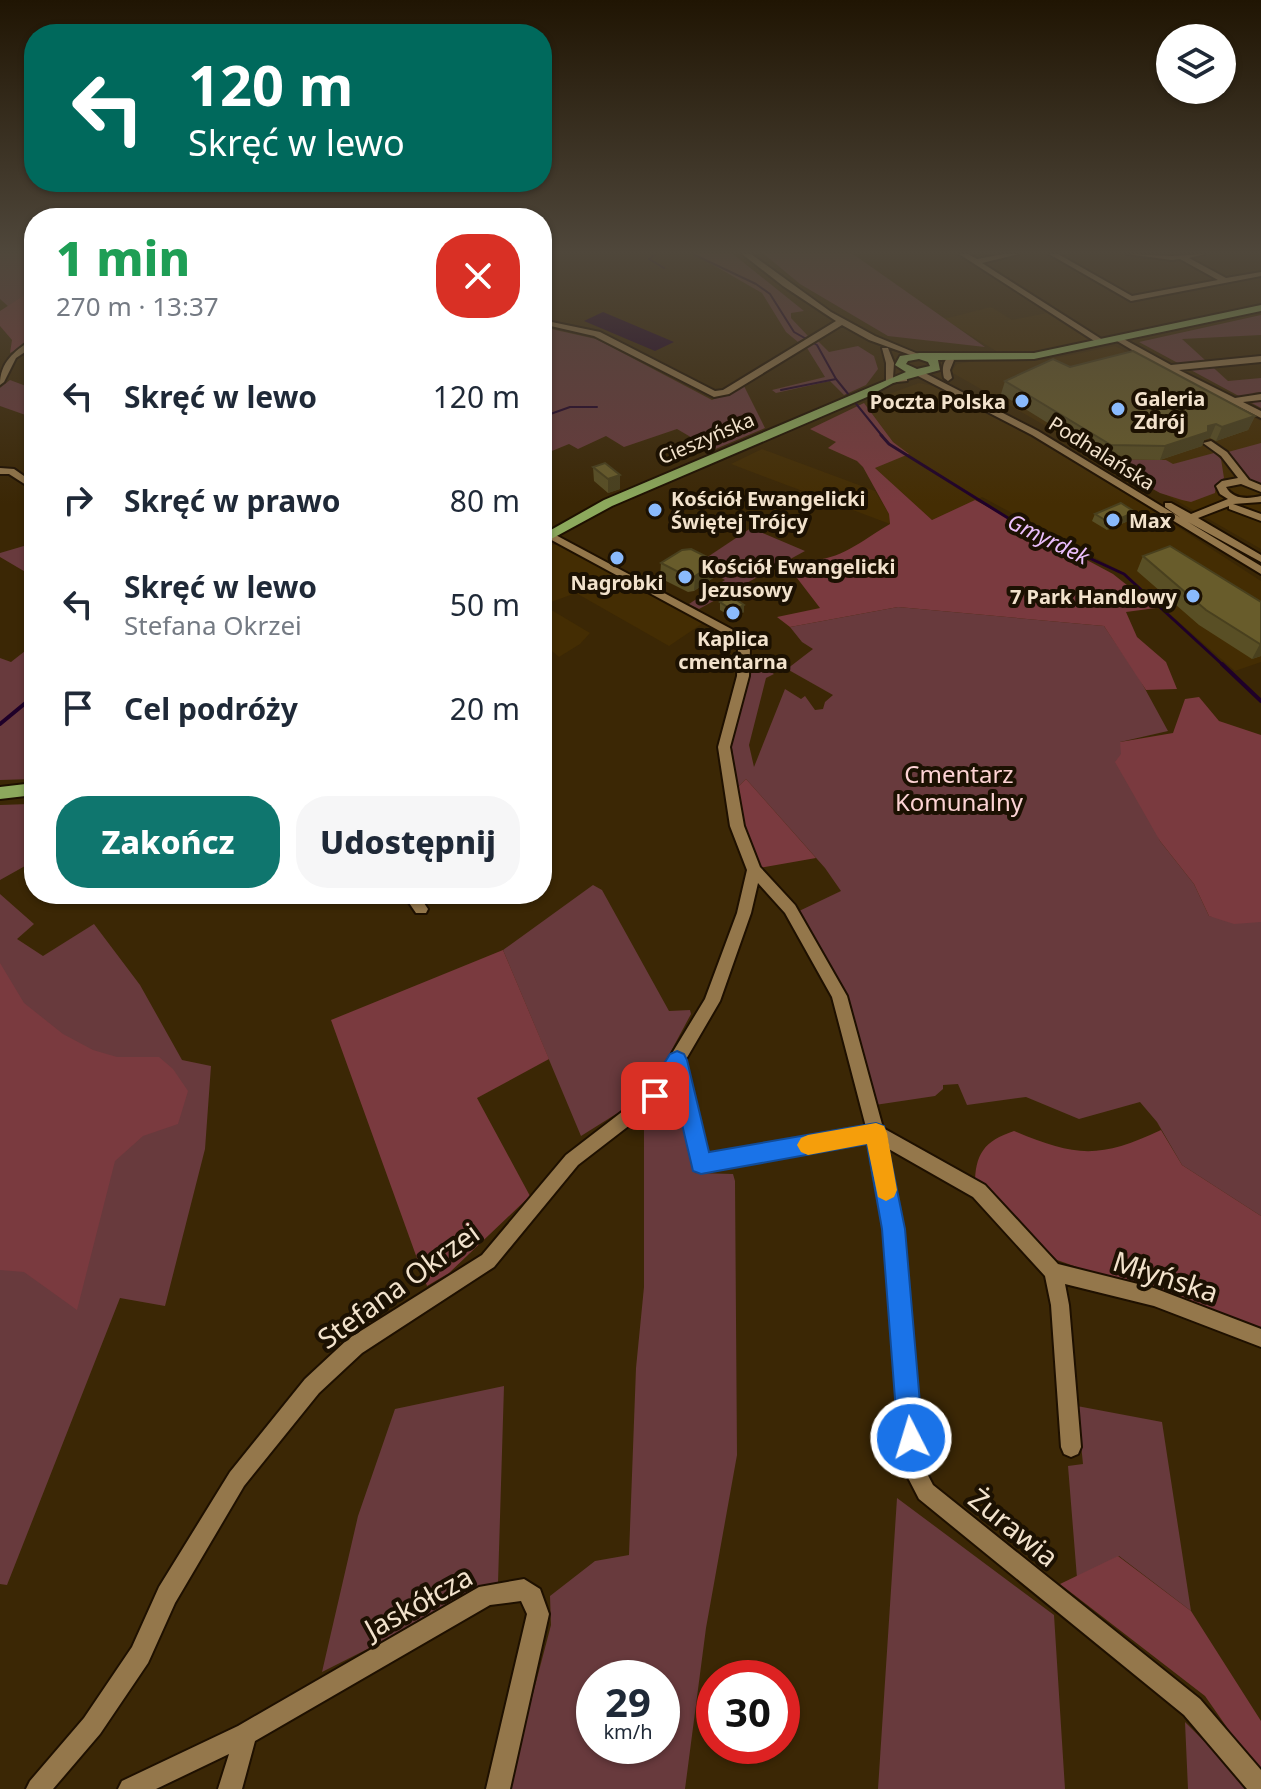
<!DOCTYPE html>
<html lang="pl">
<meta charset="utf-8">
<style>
body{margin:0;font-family:"Noto Sans",sans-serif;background:#f6f6f7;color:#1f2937;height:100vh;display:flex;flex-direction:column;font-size:30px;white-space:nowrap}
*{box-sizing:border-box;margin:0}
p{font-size:26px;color:#747a83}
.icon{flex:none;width:44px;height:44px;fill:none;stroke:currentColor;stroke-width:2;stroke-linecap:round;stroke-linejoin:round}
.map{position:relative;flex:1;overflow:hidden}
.sheet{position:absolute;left:24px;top:208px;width:528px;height:696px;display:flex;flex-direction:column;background:#fff;border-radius:32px;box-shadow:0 2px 6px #0004}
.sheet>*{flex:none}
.hud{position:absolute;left:24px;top:24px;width:528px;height:168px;border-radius:32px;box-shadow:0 2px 6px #0004;background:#00695c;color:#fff;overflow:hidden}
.tools{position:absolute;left:1156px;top:24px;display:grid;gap:16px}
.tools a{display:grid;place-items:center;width:80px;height:80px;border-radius:50%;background:#fff;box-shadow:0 2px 6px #0004;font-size:40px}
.speed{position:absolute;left:576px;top:1660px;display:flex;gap:16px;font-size:40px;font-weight:700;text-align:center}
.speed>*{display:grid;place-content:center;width:104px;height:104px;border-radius:50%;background:#fff;box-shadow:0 2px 6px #0004;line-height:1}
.speed small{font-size:20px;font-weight:400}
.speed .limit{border:12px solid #d22;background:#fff;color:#111}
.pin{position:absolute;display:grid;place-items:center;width:68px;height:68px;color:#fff;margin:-34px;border-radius:16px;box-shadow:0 4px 12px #0006}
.me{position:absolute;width:88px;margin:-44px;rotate:355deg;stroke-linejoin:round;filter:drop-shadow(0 0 6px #0008)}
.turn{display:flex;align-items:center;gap:28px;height:168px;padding:0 32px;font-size:36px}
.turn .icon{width:104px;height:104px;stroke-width:2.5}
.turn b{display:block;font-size:56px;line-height:68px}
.round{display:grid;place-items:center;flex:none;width:84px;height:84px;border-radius:32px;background:#f6f6f7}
.head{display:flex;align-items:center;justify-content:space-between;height:136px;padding:0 32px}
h1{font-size:48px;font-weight:800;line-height:60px;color:#1e9e55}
.button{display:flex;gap:16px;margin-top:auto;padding:16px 32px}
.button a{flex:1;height:92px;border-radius:32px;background:#0f766e;color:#fff;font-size:32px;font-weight:800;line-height:92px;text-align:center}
.button a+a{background:#f6f6f7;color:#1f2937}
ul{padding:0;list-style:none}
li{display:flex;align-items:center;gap:24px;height:104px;padding:0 32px}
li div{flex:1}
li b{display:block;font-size:30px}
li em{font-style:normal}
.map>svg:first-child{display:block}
.built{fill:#442d03}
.green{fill:#683a3d;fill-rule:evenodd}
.forest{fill:#7a3a3f}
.water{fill:#1f0029}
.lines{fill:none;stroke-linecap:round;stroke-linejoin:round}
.stream-far2{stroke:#1f0029;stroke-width:2}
.stream-far1{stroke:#1f0029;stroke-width:3}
.stream{stroke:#1f0029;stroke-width:4}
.minor-casing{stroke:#1e1000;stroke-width:4}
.major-casing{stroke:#1e1000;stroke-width:4}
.minor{fill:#94774b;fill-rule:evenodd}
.major{fill:#8ca95c;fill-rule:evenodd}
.wall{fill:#594f25}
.shaded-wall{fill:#49401e}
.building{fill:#685c2b;stroke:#49401e;stroke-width:2}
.route{fill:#1a73e8;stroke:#114b97;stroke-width:2}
.slow{fill:#f59e0b}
.poi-dot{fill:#8abafc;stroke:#1c1102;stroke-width:3}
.labels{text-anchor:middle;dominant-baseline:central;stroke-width:8;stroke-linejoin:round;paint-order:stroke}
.far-poi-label{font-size:20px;font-weight:bold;fill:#f2e2cc;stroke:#1c1102;text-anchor:start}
.far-street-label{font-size:20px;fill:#f2e2cc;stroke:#1c1102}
.far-water-label{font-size:22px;font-style:italic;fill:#ebbffc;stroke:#1c1102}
.park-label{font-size:24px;fill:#fdd3d4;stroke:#1c1102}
.near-street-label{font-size:28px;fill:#f2e2cc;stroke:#1c1102}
</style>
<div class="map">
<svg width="1261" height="1789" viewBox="0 0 1261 1789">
<rect width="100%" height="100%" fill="#3b2705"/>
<!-- built -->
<path class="built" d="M991,307L1012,320L1047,313L1089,340L1027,353L996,351L944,319Z
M1115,346L1261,421V549L951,372L957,364L975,361L1046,360Z
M919,383L944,388L961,396L1113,485L1261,581V662L1235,671L1120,571L982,497L932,520L875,468L908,454L893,442L864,403Z
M762,449L875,491L889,514L890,524L731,464Z
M548,545H558L703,623L669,646L576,593L543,605L590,633L580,644L559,657L542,643V550Z"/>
<!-- green -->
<path class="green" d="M0,254H32L34,258V289L9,307L0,299Z
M694,254H733L804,311L791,313V318L808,336L798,342L786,332L762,293Z
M764,254H853L985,347L888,336L800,284Z
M1261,315V335L1182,339L1228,381L1261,378V392L1253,393L1261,398V408L1139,342Z
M542,327L596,339L712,400L744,386L765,428L713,450L677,429L624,447L606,436L578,449L569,444L542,455Z
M817,340L829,352L858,346L874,356L878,369L866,385L844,395L830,381L776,393L772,390L825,377L807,348Z
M10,380L34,389V418L0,406V388Z
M1261,443V485L1247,480L1228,452Z
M1214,453L1221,459L1224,478L1216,484L1215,493L1191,502L1182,500L1160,493L1106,463V459L1166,460L1173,464Z
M751,528L805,551L699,609L689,604L725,580L697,564Z
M34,543V577L0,557V553Z
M898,607L1104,626L1138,676L1168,731L1120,742L1160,841L1194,884L1209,916L1261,921V1216L1182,1165L1157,1122L1140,1102L1079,1119L1026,1097L967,1105L958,1084L943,1085V1089L935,1096L875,1105L845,996L797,912L841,891L825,868L746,779L738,787L730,736L749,681L750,657L774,674L766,678L749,745L754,767L785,689L801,699L805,696L815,710L823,709L825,702L833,695L787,669L813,649L802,642L790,627Z
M34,644V779L0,780V658L11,662Z
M29,804L34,806V861L0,880V805Z
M593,885L602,890L669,1011L690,1010L691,1014L648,1094L581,1136L503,950Z
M0,894L34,924L17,939L43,956L94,924L140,985L182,1060L211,1066L205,1149L165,1306L120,1298L7,1585L0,1584Z
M675,1098L695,1173L733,1174L735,1181L737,1455L706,1628L685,1789H508L551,1625L550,1596L595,1561L629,1555L636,1368L644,1287V1128L665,1103ZM594,1678H662V1746H594Z
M504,1386L498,1583L322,1672L358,1516L395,1409Z
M1077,1406L1162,1422L1191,1611L1119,1556L1077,1578L1068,1466L1083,1464Z
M897,1498L1054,1615L1065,1789H878Z
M1185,1722L1252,1789H1188Z"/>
<!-- forest -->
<path class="forest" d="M34,289V341L10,353L12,340L0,326V311Z
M864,403L893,442L909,454L875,468L932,520L975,500L1113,574L1156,608L1126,612L1137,637L1166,662L1177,689L1146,690L1104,626L898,607L790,627L777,617L820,608L797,578L780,568L794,559C834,566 856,544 890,524L889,514L863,467L857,461L828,448L836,442L810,429Z
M1199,697L1219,721L1261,735V922L1234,924L1209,916L1194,884L1160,841L1115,762L1121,754L1120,742L1173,733L1185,699Z
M746,779L816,858L759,868L744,829L738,787Z
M503,950L549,1059L477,1098L530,1196L449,1273L427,1286L331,1020Z
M0,963L24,1003L63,1034L93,1050L117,1057H159L173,1069L188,1091L178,1124L143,1136L115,1161L77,1310L24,1272L0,1270Z
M1161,1130L1182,1165L1261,1216V1332L1057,1260L975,1185C975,1154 984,1141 1014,1131C1075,1157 1100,1159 1161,1130Z
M1118,1556L1191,1611L1261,1721V1776L1205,1696L1060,1584Z"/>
<!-- water -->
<path class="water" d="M603,312L674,342L655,351L584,321Z"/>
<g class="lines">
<!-- stream-far2 -->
<path class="stream-far2" d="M656,254L649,259L664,268
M693,254L756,284L770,294L794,332L817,345L836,379L883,437
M781,390L836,379
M542,417L570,407H597"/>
<!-- stream-far1 -->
<path class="stream-far1" d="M881,435L889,444L1024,528L1124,574L1224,666"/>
<!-- stream -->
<path class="stream" d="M1222,664L1261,701
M0,724L34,696"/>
<defs>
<path id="minor" d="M742,254H751L831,312L875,336L923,356L919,358L869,340L842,325L729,394L714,397L594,336L542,324V320L600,332L715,391L723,390L836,321L783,286Z
M959,254H968L977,259L1004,254H1019L982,263L1106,342L1099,344Z
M1049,254H1058L1132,296L1218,280L1180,259L1172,260L1127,254L1172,256L1205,254L1189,258L1226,278L1261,272V276L1131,301Z
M1120,337L1171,365L1261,356V362L1179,370L1235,398L1261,394V400L1243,402L1261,411V418L1161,367L1117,341L1116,339Z
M31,340H34V346L16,358L4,382L0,385C0,362 14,352 31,340Z
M882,348H888L894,363L893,378L907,377V381L886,383V363Z
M950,357L954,360L950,370L952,378L948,381L944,378C942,371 942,360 950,357Z
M919,370L1038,431L1181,518L1165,507V503H1171L1191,514L1228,499L1220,494L1216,486L1222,481L1238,478L1221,456L1203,443L1211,441L1227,452L1249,480L1261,485V492L1241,484L1226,487C1233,500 1248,499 1261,496V502L1233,504L1261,514V521L1229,509V506L1198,518L1261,555V562L1188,522L1261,566V574L1032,435L916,375L915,373Z
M0,468L14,469L34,483V490L9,474H0Z
M550,532L737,632L750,649L749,676L730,747L744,826L760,867L795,905L847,996L883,1128L985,1185L1058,1264L1154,1288L1261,1329V1347L1154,1306L1065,1284L1069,1305L1081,1447L1078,1454L1071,1457L1064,1454L1061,1447L1051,1305L1045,1276L973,1197L887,1148L902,1229L923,1466L933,1485L1200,1699L1261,1770V1789H1247L1184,1715L919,1499L903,1468L884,1229L869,1142L701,1172L695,1169L693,1164L674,1080L661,1101L578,1165L494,1267L362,1353L319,1393L244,1486L175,1603L148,1663L100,1734L53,1789H26L30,1781L84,1718L132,1647L159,1587L230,1472L305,1379L348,1339L482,1255L566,1155L649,1091L671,1055L705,999L737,913L747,870L730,826L718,747L737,676L738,649L729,636L546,537V533ZM758,883L785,913L832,997L866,1127L707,1155L685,1061L720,1001L751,913Z
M403,894H418L428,909L426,913H416Z
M524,1579L540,1589L549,1614L510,1789H486L527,1614L521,1601L490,1605L255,1741L242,1789H218L229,1754L156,1789H118L122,1781L238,1726L479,1587Z"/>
<path id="major" d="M1261,305V311L1034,359L938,360L940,370L893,383L867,397L612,506L542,544V535L604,500L906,372L895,365L900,356L919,353H1034ZM919,359L928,362L930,366L917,369L906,364L908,361Z
M34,783V795L0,799V787Z"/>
</defs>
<!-- minor casing -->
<use href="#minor" class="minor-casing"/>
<!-- major casing -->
<use href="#major" class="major-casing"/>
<!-- minor -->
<use href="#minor" class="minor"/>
<!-- major -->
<use href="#major" class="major"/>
</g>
<!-- wall -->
<path class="wall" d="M1070,367L1255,416L1248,430L1216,441L1210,438L1204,440L1202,446L1160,460L1106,459L1001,394L1005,381Z
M593,467L620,489L608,493L594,481Z
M1135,512L1133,519L1107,530L1092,521L1095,514Z
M1143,556L1261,602V656L1252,659L1199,625L1137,571Z
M717,562L716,576L694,591L688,592L660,578L661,563Z
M720,602L744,605V612L733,618L720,610Z"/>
<!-- shaded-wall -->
<path class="shaded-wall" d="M1255,416L1248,430L1216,441L1222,427Z
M1216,424L1210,438L1204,440L1202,446L1160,460L1165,446L1208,426Z
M620,475V489L608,493V479Z
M1135,512L1133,519L1107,530L1110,523Z
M717,562L716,576L694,591L695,576Z
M744,605V612L733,618V611Z
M1260,644H1261V656L1252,659Z"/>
<!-- building -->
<path class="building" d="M1133,351L1255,416L1222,427L1216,424L1208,426V432L1165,446L1111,445L1005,381L1053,359L1070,367Z
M605,463L620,475L608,479L593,467Z
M1121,503L1135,512L1110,523L1095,514Z
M1170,546L1261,602V644H1260L1206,610L1143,556Z
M691,549L717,562L695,576L688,577L661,563L682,550Z
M731,596L744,605L733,611L720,602Z"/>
<!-- sky -->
<linearGradient id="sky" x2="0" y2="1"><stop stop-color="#201503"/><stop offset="0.5" stop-color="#4f473b"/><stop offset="1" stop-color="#4f473b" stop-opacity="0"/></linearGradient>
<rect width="1261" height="504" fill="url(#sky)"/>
<!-- route -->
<path class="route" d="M677,1051L684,1054L687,1060L709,1152L876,1123L884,1126L905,1229L923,1438L920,1447L911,1451L902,1447L898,1438L882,1229L867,1144L701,1174L693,1171L673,1086L662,1103L655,1106L647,1103L644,1096L670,1054Z"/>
<!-- slow -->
<path class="slow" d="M876,1123L884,1126L887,1133L897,1190L894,1197L886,1201L878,1197L867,1144L808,1155L801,1152L797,1145L801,1138L808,1135Z"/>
<!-- markers -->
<g class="poi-dot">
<circle cx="1022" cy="401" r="8"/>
<circle cx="1118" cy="409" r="8"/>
<circle cx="655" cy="510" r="8"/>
<circle cx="1113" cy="520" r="8"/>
<circle cx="617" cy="558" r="8"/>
<circle cx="685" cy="577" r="8"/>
<circle cx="1193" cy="596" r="8"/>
<circle cx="733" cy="613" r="8"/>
</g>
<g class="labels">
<!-- far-poi labels -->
<g class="far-poi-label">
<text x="1134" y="398">Galeria<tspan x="1134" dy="23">Zdrój</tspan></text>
<text x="1006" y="401" text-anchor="end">Poczta Polska</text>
<text x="671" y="498">Kościół Ewangelicki<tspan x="671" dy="23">Świętej Trójcy</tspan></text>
<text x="1129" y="520">Max</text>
<text x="701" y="566">Kościół Ewangelicki<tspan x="701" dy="23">Jezusowy</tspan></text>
<text x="617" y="582" text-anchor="middle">Nagrobki</text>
<text x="1177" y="596" text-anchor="end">7 Park Handlowy</text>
<text x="733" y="638" text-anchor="middle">Kaplica<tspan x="733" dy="23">cmentarna</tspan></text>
</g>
<!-- far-street labels -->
<g class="far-street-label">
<text transform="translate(706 438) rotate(-23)">Cieszyńska</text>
<text transform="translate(1102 453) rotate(32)">Podhalańska</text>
</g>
<!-- far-water labels -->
<g class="far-water-label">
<text transform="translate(1049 538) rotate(26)">Gmyrdek</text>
</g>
<!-- park labels -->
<g class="park-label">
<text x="959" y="773">Cmentarz<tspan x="959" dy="28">Komunalny</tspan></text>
</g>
<!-- near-street labels -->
<g class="near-street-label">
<text transform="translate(1166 1276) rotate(18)">Młyńska</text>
<text transform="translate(398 1285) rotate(-36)">Stefana Okrzei</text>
<text transform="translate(1014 1527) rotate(39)">Żurawia</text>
<text transform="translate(418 1602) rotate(-29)">Jaskółcza</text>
</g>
</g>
</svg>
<div class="tools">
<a><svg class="icon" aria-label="layers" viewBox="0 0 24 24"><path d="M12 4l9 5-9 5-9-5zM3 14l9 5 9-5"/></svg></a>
</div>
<div class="speed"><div>29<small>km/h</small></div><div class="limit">30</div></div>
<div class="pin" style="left:655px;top:1096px;background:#d93025"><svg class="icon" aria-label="arrive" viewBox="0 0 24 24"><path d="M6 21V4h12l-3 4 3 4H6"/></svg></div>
<svg class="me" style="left:911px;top:1438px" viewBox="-20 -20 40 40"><circle r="17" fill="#1a73e8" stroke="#fff" stroke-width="3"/><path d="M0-11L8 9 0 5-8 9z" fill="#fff"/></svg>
<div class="hud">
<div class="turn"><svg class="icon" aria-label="left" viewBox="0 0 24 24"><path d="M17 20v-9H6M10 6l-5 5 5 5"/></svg><div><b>120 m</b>Skręć w lewo</div></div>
</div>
<section class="sheet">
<div class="head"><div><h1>1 min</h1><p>270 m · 13:37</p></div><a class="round" style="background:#d93025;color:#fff"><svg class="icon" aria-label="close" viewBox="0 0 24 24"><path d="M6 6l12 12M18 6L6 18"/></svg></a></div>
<ul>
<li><svg class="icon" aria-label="left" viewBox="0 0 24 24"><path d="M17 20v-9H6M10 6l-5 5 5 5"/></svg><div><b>Skręć w lewo</b></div><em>120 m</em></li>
<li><svg class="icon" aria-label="right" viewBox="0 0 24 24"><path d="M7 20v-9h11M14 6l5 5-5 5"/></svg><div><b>Skręć w prawo</b></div><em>80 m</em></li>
<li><svg class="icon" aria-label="left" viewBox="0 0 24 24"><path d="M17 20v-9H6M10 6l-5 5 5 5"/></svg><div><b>Skręć w lewo</b><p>Stefana Okrzei</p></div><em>50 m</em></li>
<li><svg class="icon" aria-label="arrive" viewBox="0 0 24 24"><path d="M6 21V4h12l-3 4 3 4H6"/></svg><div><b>Cel podróży</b></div><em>20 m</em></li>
</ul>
<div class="button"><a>Zakończ</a><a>Udostępnij</a></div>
</section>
</div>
